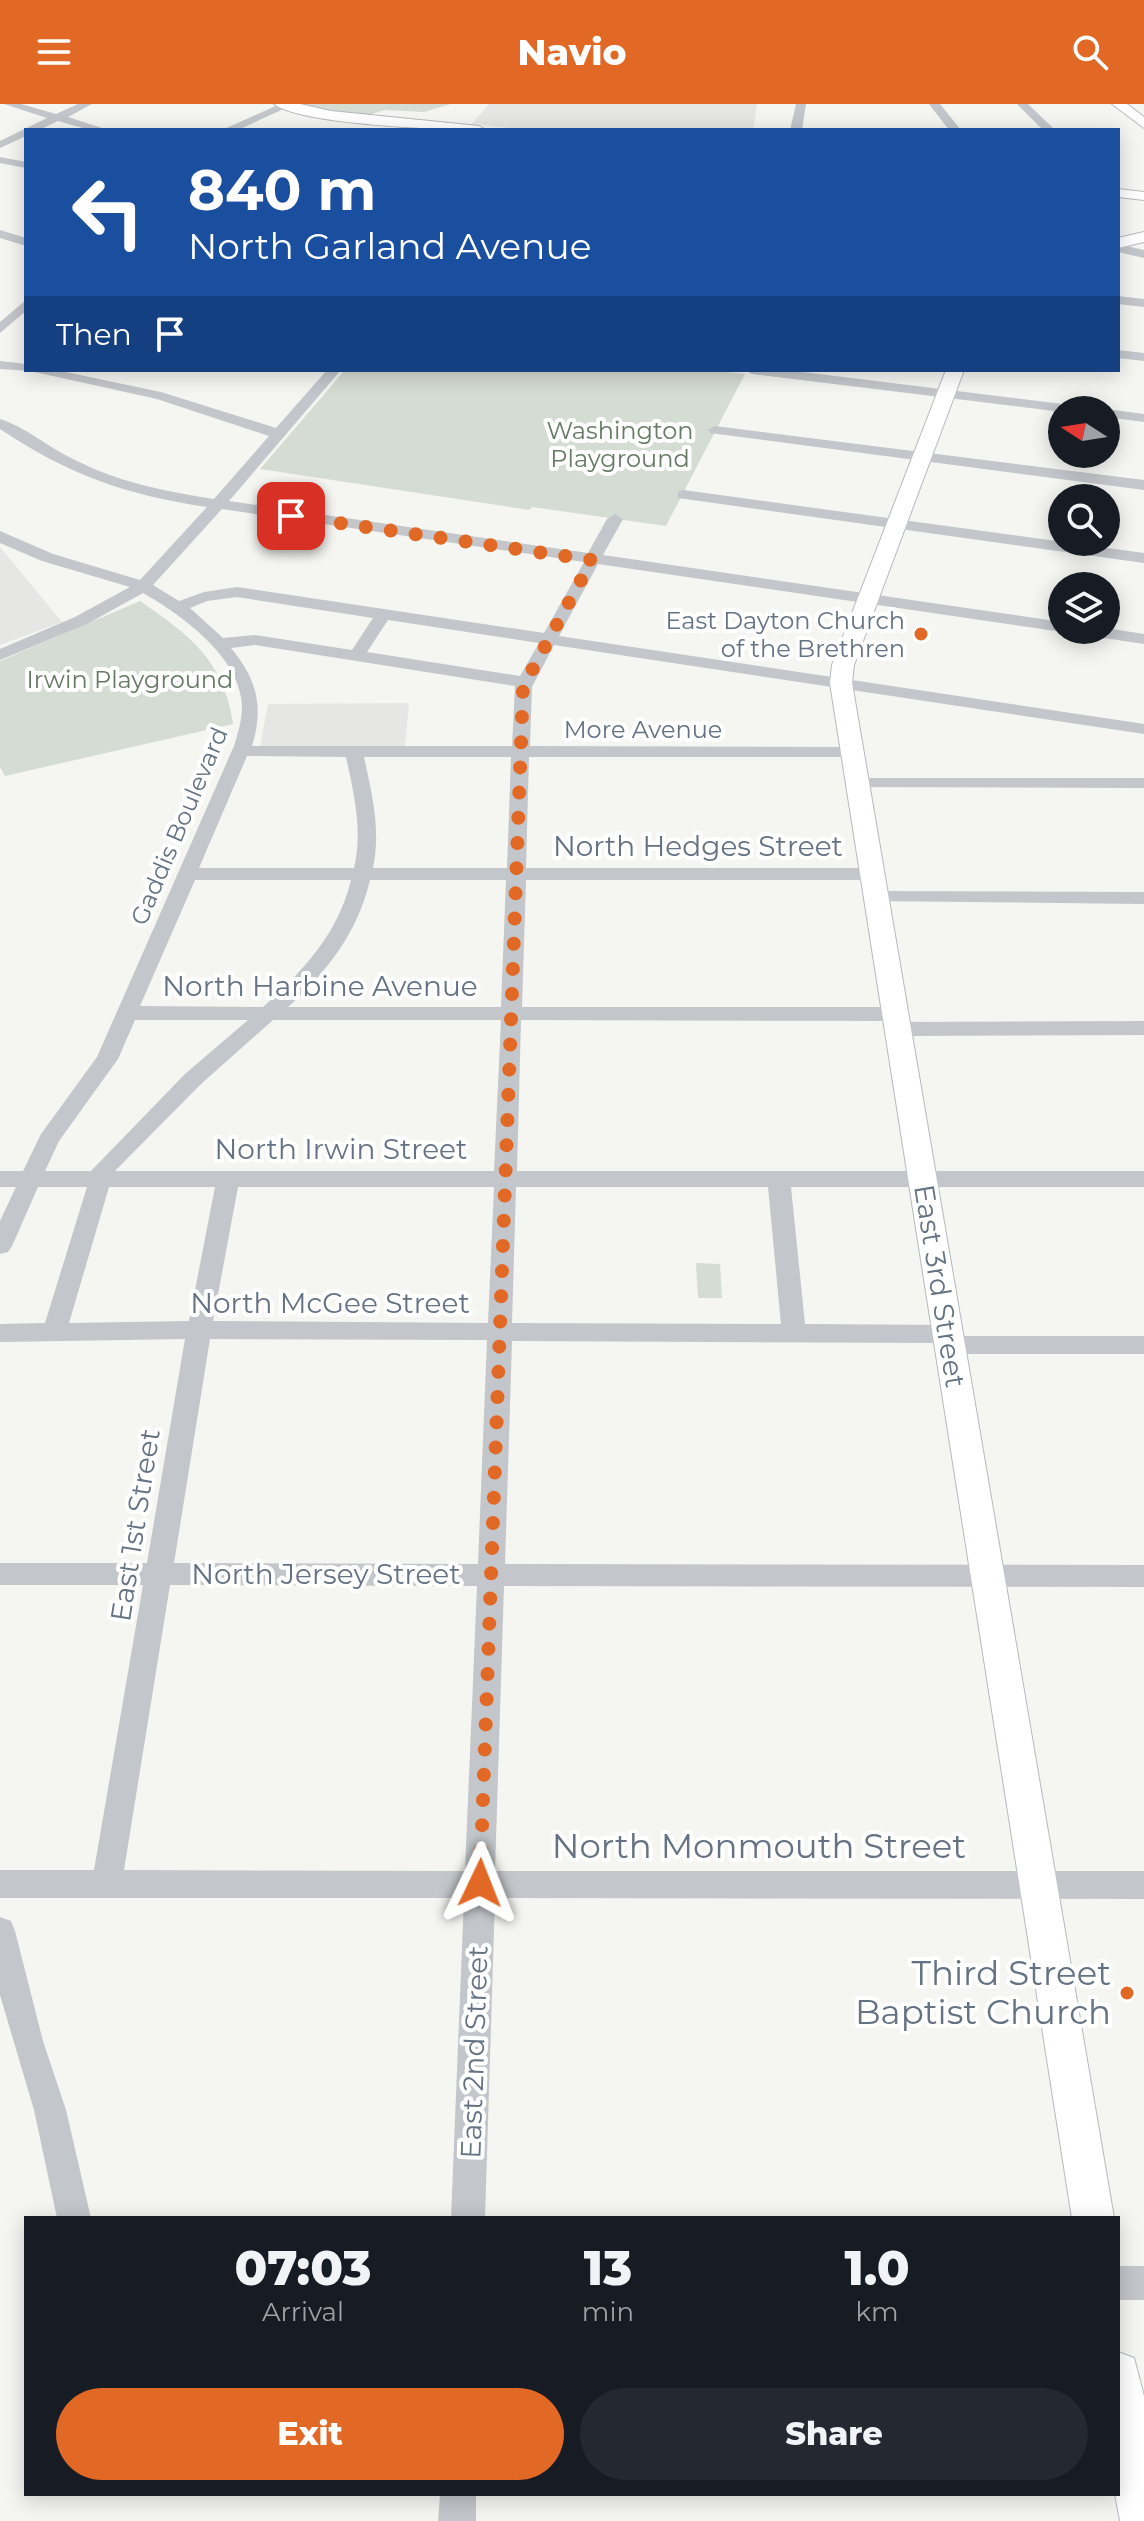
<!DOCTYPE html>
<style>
body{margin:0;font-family:Montserrat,sans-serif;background:#242831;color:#f1f3f6;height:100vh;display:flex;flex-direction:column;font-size:30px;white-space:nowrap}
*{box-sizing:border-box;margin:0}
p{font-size:26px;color:#9ea1a6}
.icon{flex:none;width:44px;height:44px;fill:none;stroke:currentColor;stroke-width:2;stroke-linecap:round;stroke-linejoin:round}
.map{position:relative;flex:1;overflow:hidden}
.sheet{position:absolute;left:24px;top:2112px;width:1096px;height:280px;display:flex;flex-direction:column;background:#171b24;border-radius:0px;box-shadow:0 4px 20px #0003}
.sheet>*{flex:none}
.top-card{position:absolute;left:24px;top:24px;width:1096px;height:244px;border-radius:0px;box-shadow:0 4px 20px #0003;background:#1a4fa0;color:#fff;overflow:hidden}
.needle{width:52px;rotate:282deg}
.tools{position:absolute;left:1048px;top:292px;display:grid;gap:16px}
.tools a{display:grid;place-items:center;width:72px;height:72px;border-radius:50%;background:#171b24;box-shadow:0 4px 20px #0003;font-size:40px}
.pin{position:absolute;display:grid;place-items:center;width:68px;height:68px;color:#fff;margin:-34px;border-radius:16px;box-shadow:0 4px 12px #0006}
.me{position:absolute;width:88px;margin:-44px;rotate:2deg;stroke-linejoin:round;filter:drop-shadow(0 0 6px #0008)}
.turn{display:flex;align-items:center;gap:28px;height:168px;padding:0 32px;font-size:36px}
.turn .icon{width:104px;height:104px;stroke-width:2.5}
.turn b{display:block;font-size:56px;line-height:68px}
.then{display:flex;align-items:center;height:76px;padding:0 32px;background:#0003;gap:16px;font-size:30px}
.eta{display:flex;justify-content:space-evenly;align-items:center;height:136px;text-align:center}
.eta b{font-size:48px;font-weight:800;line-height:56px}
.button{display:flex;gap:16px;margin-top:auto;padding:16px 32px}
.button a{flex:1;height:92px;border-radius:48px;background:#e26825;color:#fff;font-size:32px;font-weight:800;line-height:92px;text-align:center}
.button a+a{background:#242831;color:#f1f3f6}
header{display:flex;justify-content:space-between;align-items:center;height:104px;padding:0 32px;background:#e26825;color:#fff;font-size:36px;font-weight:800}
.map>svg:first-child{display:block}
.built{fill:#e6e7e5}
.green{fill:#d5dcd3}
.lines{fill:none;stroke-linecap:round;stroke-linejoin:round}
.major-casing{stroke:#b6b9be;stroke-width:2}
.minor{fill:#c3c6ca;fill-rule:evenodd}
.major{fill:#fff;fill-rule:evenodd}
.route{stroke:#e26825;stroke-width:14;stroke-dasharray:0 25.2}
.poi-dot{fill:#e26825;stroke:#fff;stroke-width:3}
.labels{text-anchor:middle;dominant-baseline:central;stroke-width:8;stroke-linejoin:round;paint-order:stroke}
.far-park-label{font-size:24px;fill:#657a63;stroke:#fff}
.far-poi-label{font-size:24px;fill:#647283;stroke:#fff;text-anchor:end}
.far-street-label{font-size:24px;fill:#647283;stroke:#fff}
.street-label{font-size:28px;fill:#647283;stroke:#fff}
.near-street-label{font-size:34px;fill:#647283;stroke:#fff}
.near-poi-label{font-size:34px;fill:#647283;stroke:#fff;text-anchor:end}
</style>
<header><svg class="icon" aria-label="menu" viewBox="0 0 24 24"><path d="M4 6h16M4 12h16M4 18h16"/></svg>Navio<svg class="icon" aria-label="search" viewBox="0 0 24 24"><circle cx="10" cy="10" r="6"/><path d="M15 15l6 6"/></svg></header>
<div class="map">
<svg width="1144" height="2417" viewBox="0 0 1144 2417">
<rect width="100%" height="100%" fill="#f5f6f2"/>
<!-- built -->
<path class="built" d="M489,0H757L753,26H533L472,20Z
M0,443L62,518L0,541Z
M409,599L405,642L260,643L268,600Z"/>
<!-- green -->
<path class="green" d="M283,0H451L424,8L385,6L365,12L306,7Z
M345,266H709L745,270L666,422L532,403L529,406L260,365Z
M140,497C191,532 224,557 233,620L5,672L0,663V557Z
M696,1159L720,1160L722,1194H698Z"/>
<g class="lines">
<defs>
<path id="major" d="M274,0H300L331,7L479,22L486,26C446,26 302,21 274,0Z
M1112,0H1127L1144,13V24Z
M1118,85L1144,88V96L1118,93Z
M1144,128V138L1118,144V134Z
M946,266H964L854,561L852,579L1114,2114H1072L830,579L832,561Z
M1118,2248L1134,2254L1144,2292V2417H1120L1115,2390H1118Z"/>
</defs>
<!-- major casing -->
<use href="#major" class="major-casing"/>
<!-- minor -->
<path class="minor" d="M4,0H21L56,10L78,0H92L68,13L108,26H90L58,17L39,26H26V32L0,44V37L47,14Z
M280,0L290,2L238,26H222Z
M796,0H806L802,26H790Z
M929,0H940L961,26H949Z
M1017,0H1028L1055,26H1043Z
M0,53L26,58V64L0,59Z
M0,126L26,134V142L0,134Z
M1118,140L1144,146V154L1118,148Z
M1118,192L1144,195V203L1118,200Z
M26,196V207L0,229V218Z
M1118,246L1144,249V257L1118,254Z
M0,257L26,260V266H56L161,288L276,324L327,266H341L229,397L588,449L607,415L615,410L623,415L603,451L1062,518V526L1068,527L1062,528L598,460L559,532L1144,620V630L554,541L532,583L530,642L852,643L861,648L852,653H529L526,764H872L882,770L872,776H526L522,903H895L905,910L895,917L521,916L517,1067H1144V1083H791L805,1220L948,1221L957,1224L959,1232H1144V1250H950L941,1247L939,1239L512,1237L505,1460L1144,1461V1483L504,1482L495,1767H1144V1795L495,1794L485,2114H451L464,1794H0V1766H94L143,1481H0V1459H147L185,1235L0,1238V1220L45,1219L87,1083H38L12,1142L8,1148L0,1150V1117L16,1083H0V1067H23L41,1030L97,953L234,642C239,626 244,610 241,593C234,549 180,510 143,489L87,520L0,556V545L75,513L130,483L42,457L0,439V427L53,450L140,476L207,403C126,391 69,371 0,325V315C24,322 48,343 71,354C117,378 163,387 214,395L269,332L157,295L30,267L0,265ZM222,405L584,458L544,529L237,483L204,488L179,497L153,481ZM237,493L373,514L352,546L255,531L223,534L190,504L207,497ZM388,516L539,539L520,572L367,548ZM255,541L515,582L512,642H252C264,603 257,575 231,544ZM247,652L346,653C354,690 363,727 354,764H199ZM364,653H511L507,764H373C381,726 372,690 364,653ZM195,776H351C338,830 303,867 263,903L140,902ZM370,776H506L501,903H288C327,868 358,828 370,776ZM135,916H248L185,970L91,1067H45L59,1037L118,955ZM273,916H501L494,1067H115L201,980ZM109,1083H215L189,1217L69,1219ZM238,1083H494L488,1219L213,1217ZM516,1083H768L781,1220L512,1219ZM210,1235L487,1236L478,1460L174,1459ZM170,1481L477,1482L465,1767L124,1766Z
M745,266H786L1078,302L1085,306L1062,308L752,270Z
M1106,305L1144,310V318L1106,313V306H1101Z
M715,322L1144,376V386L710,329L708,326Z
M683,386L1144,449V459L678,394V388Z
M1106,524L1144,530V540L1084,531L1076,526Z
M858,674H1144V684L852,683L849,679Z
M877,787L1144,788V800L870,797L867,793Z
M1144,917V931L898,932L888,925L898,918Z
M0,1813L11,1817L15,1827L43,1937L66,2006L91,2114H57L34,2006L0,1891Z
M1118,2162H1144V2196H1118Z
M440,2390H476V2417H438Z"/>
<!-- major -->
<use href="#major" class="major"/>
</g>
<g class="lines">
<!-- route -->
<path class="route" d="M291,412L592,456L523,583L480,1779"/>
</g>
<!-- markers -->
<g class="poi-dot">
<circle cx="921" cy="530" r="8"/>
<circle cx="1127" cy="1889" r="8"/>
</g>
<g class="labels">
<!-- far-park labels -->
<g class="far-park-label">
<text x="620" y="326">Washington<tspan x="620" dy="28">Playground</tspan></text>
<text x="130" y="575">Irwin Playground</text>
</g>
<!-- far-poi labels -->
<g class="far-poi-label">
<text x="905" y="516">East Dayton Church<tspan x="905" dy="28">of the Brethren</tspan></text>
</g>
<!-- far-street labels -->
<g class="far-street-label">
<text x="643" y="625">More Avenue</text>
<text transform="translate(179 722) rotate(-67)">Gaddis Boulevard</text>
</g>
<!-- street labels -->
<g class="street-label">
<text x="698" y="742">North Hedges Street</text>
<text x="320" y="882">North Harbine Avenue</text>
<text x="341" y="1045">North Irwin Street</text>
<text transform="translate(940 1182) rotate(81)">East 3rd Street</text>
<text x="330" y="1199">North McGee Street</text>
<text transform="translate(135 1421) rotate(-81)">East 1st Street</text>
<text x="326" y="1470">North Jersey Street</text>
<text transform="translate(474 1948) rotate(-88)">East 2nd Street</text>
</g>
<!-- near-street labels -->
<g class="near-street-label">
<text x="759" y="1742">North Monmouth Street</text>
</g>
<!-- near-poi labels -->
<g class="near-poi-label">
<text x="1111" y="1869">Third Street<tspan x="1111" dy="39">Baptist Church</tspan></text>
</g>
</g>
</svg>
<div class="tools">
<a><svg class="needle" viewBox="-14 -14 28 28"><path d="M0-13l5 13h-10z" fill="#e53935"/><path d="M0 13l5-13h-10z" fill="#9ea1a6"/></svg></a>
<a><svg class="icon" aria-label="search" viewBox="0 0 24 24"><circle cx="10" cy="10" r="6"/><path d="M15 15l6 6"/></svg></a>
<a><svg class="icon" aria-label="layers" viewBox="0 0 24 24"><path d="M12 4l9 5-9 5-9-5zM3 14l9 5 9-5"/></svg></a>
</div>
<div class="pin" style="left:291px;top:412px;background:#d93025"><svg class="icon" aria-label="arrive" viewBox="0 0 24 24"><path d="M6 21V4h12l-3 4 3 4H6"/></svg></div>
<svg class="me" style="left:480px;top:1779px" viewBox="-20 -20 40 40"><path d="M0-17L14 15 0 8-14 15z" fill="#e26825" stroke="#fff" stroke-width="4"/></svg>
<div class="top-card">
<div class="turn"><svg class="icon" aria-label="left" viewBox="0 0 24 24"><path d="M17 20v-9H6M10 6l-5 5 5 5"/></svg><div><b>840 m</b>North Garland Avenue</div></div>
<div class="then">Then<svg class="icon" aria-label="arrive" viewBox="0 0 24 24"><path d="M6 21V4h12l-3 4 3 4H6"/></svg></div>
</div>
<section class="sheet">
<div class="eta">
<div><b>07:03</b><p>Arrival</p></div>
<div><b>13</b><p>min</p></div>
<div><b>1.0</b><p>km</p></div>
</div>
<div class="button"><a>Exit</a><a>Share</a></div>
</section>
</div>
